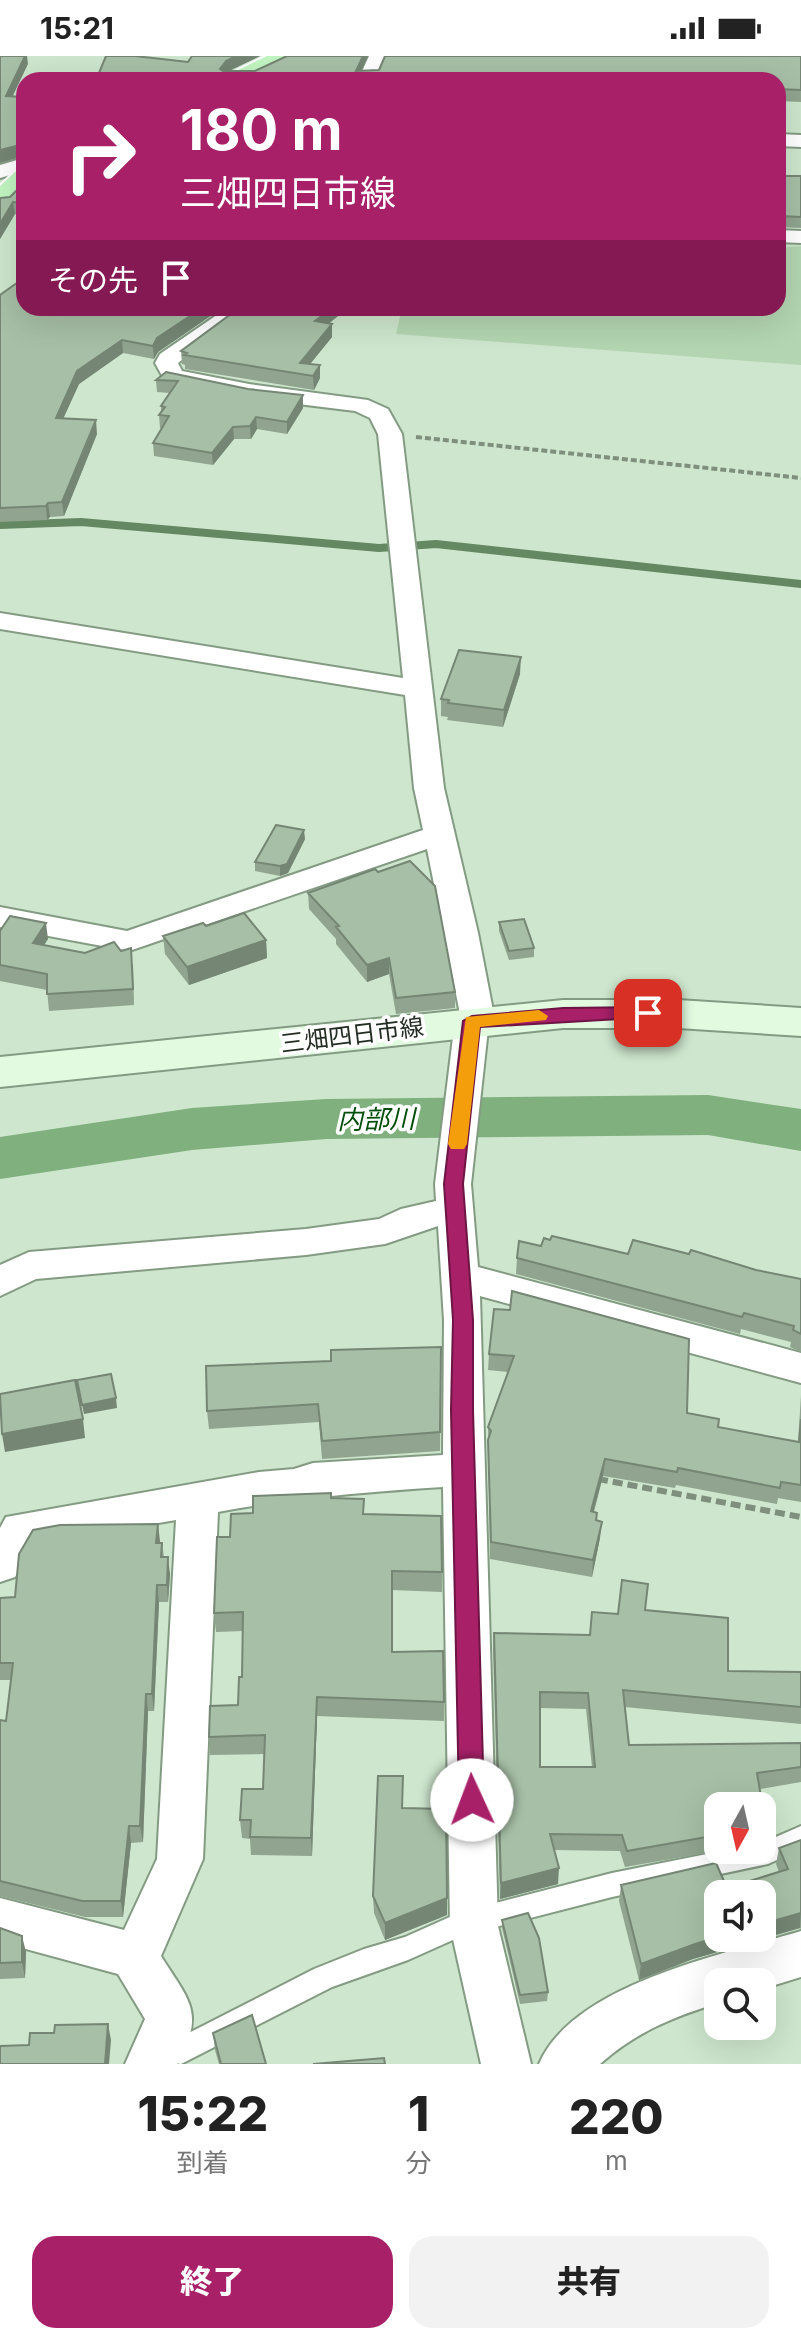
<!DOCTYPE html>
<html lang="ja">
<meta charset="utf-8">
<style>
body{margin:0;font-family:Inter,"Noto Sans JP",sans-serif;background:#f2f2f2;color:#222;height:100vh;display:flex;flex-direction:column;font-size:30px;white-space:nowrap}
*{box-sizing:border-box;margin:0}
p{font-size:26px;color:#767676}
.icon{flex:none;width:44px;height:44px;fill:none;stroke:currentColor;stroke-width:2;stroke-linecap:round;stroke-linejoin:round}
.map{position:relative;height:2008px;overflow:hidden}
.side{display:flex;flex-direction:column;background:#fff;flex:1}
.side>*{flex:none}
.top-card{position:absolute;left:16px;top:16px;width:770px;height:244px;border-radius:24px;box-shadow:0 8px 32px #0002;background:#a72068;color:#fff;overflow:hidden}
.needle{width:52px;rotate:188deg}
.tools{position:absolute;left:704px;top:1736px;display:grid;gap:16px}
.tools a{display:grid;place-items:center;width:72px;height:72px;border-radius:16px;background:#fff;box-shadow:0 8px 32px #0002;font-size:40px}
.pin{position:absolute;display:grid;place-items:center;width:68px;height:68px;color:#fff;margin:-34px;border-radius:16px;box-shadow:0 4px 12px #0006}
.me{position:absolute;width:88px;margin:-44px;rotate:358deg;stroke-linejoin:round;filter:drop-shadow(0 0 6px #0008)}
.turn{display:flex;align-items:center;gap:28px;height:168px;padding:0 32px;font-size:36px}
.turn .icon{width:104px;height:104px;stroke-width:2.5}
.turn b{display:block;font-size:56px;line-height:68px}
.then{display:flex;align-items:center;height:76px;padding:0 32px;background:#0003;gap:16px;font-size:30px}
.eta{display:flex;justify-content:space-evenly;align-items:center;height:136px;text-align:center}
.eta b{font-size:48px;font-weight:800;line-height:56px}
.action{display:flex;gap:16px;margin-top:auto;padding:16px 32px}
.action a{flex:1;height:92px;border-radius:24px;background:#a72068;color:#fff;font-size:32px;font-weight:800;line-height:92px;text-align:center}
.action a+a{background:#f2f2f2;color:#222}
.status{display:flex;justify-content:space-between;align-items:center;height:56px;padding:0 40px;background:#fff;direction:ltr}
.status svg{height:22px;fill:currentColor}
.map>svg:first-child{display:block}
.green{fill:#b3d5b1}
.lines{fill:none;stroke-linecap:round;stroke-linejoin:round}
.stream{stroke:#648962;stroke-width:8}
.river{fill:#7fb07d;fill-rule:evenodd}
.lane-casing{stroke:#849b83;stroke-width:4}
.street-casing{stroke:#849b83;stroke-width:4}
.secondary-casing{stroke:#849b83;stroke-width:4}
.primary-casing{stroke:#fff;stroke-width:4}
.path-far1{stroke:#7e8f7d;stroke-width:4;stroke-dasharray:6 3;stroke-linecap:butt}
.path{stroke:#7e8f7d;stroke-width:6;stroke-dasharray:10 5;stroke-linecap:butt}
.lane{fill:#fff;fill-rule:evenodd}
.street{fill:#fff;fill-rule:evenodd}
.secondary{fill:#e1fae0;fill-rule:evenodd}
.primary{fill:#c2f5c2;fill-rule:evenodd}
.wall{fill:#90a48f;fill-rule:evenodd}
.shaded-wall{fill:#758674}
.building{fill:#a7bfa6;stroke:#758674;stroke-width:2;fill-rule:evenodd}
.route{fill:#a72068;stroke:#6d1544;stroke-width:2}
.slow{fill:#f59e0b}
.labels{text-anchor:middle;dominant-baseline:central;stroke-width:7;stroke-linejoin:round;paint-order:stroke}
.street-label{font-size:24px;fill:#242d24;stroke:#fff}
.water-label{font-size:26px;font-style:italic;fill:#014f0a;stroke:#fff}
</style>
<div class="status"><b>15:21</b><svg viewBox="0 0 49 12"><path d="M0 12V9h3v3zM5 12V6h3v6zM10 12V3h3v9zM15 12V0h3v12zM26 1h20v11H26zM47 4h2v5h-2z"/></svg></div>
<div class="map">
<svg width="801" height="2008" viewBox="0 0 801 2008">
<rect width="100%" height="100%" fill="#cee6cd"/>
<!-- green -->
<path class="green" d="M801,190V309L396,278L402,252H778V192Z"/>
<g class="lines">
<!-- stream -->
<path class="stream" d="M0,469L81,466L379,492L436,488L801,528"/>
<!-- river -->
<path class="river" d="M708,1039L801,1053V1095L708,1079L326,1083L192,1094L0,1123V1081L192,1052L326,1043Z"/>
<defs>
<path id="lane" d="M801,1770V1793L768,1808L612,1841L464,1879L408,1904L332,1931L181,2008L153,2003L149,1994L153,1985L162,1981L179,1982L314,1913L364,1893L405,1881L461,1856L612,1817L727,1794H762V1787Z"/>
<path id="street" d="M369,0H387L376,24H358Z
M778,78L801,79V91L778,90Z
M24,102V115L0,122V109Z
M778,174L801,175V187L778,186Z
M227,252H253L178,307L182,315L249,328L368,344L388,353L402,378L444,732L478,877L495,965L488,973L471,1128L478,1211L801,1297V1327L480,1240L498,1870L531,2008H481L450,1870L443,1431C367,1436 293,1442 218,1456L203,1803L161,1900C189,1945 206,1956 177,2008H125L145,1963L118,1918L0,1886V1842L124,1874L157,1803L176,1464L34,1488L15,1521L0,1526V1472L6,1461L259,1416L294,1413L313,1407L443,1399L444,1264L438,1170L385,1188L306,1199L36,1223L0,1240V1209L29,1196L306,1173L379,1163L401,1153L436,1145L435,1128L455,965L460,958L427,793L129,895L0,871V851L127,875L423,774L414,732L405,639L0,573V557L403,622L378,378L370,362L355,355L249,342L165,325L155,307L160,298Z
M801,1875V1921L762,1933V1926H718V1947C673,1961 636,1976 600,2008H539C573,1928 725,1898 801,1875Z"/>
<path id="secondary" d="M563,944H678L801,952V980L678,972H563L0,1031V1001Z"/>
<path id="primary" d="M267,0H298L294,5L255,24H224L228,19Z
M24,113V136L9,151L0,153V130L15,116Z"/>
</defs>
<!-- lane casing -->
<use href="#lane" class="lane-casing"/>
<!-- street casing -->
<use href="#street" class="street-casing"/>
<!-- secondary casing -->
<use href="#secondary" class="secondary-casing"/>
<!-- primary casing -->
<use href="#primary" class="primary-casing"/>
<!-- path-far1 -->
<path class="path-far1" d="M416,381L801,422"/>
<!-- path -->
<path class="path" d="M598,1423L801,1461"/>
<!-- lane -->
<use href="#lane" class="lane"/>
<!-- street -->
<use href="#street" class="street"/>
<!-- secondary -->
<use href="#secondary" class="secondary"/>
<!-- primary -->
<use href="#primary" class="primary"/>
</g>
<!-- wall -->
<path class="wall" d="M106,0H141V1L188,6L192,0H260L228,15H255L368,0L361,15L801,0V46L778,45V24H96Z
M778,120H801V172L778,171Z
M24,127V160L15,158L0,183V142L10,141Z
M0,239L24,252H222L158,296L154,303L123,297L79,328L63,363L97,378L64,460L50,461L47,464L0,466Z
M329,267L332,281L310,308L320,322L314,334L185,313V309L182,308L181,295Z
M166,316L303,352L287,378L257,373L251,383H234L213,409L154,400L153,387L162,372H160L159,359L161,355V350L170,337L157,336L156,324Z
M520,618L503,671L447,664L448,661L441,660V643Z
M305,783L288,817L280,820L255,815V806Z
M308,837L455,936V952L396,958L389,918L367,926L336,888V883L309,853Z
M499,866L534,892V901L509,904L499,875Z
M0,875L48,883L44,889L133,908L134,949L49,955L47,934L0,925Z
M163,880L266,884L267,902L189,929L165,898Z
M550,1184L628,1198L756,1214L801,1223V1296L790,1291L791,1286L741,1273L740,1278L516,1218L517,1202L541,1190Z
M494,1253L687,1357L718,1371L798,1386L801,1339V1446L778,1442L777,1448L676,1429L675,1432L603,1420L594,1456L600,1482L592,1521L490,1503L488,1371L508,1316L488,1314L489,1298Z
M441,1291L440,1395L322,1403L319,1366L209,1373L207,1355L331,1305Z
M331,1442L364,1443V1458L442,1516V1536L392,1534V1596L444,1646V1665L317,1660L312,1800L251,1799L250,1783L242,1782L240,1764L263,1733L264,1698L210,1699L209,1681L238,1649L242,1621L243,1575L216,1576L214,1557L230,1481L253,1457Z
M159,1487H162L164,1501L170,1518L168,1546H159L154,1655H148L143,1786L131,1787L123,1861H85L0,1840V1664L6,1665L11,1624H0V1542L15,1541Z
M645,1554L728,1615L801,1616V1668L625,1651L629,1689L801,1687V1726L760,1733L766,1782L718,1750V1794H723L625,1811L620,1795L554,1794L558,1828L500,1843L493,1594L494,1577L590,1579L618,1558ZM540,1652L586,1653L592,1711H540Z
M403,1752L447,1859L385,1884L374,1857L373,1840Z
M801,1784V1873L800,1872L693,1903L639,1924L619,1845L621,1829L727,1832L779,1816L776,1808L779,1792Z
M502,1864L548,1936L547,1945L520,1948L502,1872Z
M0,1872L26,1896L25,1922L0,1923Z
M213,1977L266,2008H219L215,1994Z"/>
<!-- shaded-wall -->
<path class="shaded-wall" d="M23,0H27L28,8L7,52L6,40Z
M236,0H260L227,16L221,24L220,13L226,5Z
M363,0H368L357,24L356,15Z
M24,88V100L0,107V94Z
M13,146L15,158L0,183V168Z
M202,252H222L158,296L154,303L153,290L157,282Z
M332,252H348L316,278L315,265Z
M332,268V281L302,318L300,307Z
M122,284L123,297L79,328L57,376L56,362L77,315Z
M320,309V322L314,334L313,320Z
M303,339V352L287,378V366Z
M256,361L257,373L251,383L250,370Z
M96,364L97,378L64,460L62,446Z
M233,371L234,383L213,409L212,397Z
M48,447L50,461L47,464L46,450Z
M521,601L520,618L503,671L504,654Z
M304,774L305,783L288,817L280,820V810Z
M46,867L48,883L35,903L33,887Z
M266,884L267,902L189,929L187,911Z
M389,902V918L367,926V909Z
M116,1342L117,1352L84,1358L82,1349Z
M83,1363L85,1382L5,1396L2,1378Z
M605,1403L603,1420L589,1472L591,1455Z
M602,1466L600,1482L592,1521L593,1504Z
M158,1468L160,1485L158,1504L156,1487Z
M168,1501L170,1518L168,1546L167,1529Z
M157,1529L159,1546L154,1655L152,1638Z
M146,1638L148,1655L143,1786L140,1770Z
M317,1641V1660L312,1800L311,1782Z
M769,1766L766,1782L762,1783V1768Z
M129,1770L131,1787L123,1861L121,1845Z
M559,1812L558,1828L500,1843L501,1827Z
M447,1842V1859L385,1884V1867Z
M801,1857L800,1872L693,1903L639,1924L641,1908L695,1888L718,1881L762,1882V1868Z
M22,1880L26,1896L25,1922L22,1906Z
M108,1968L111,1984L109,2008H105Z"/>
<!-- building -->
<path class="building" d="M0,0H25L6,40L24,41V88L0,94Z
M106,0H135L188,6L192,0H236L226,5L220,13L223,15H255L287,0H363L356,15L379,14L385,0H801V34L778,33V24H96Z
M778,120H801V161L780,160V151H778Z
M24,127V147L13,146L0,168V142L10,141Z
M24,222V252H202L157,282L153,290L122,284L77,315L56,362L96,364L62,446L48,447L46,450L0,452V239Z
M239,252H332L315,265L332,268L300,307L320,309L313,320L184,299L187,297L181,295Z
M166,316L248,333L303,339L287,366L256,361L250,370L233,371L212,397L153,387L169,360L159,359L165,351L161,350L178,325L156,324Z
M459,594L521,601L504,654L448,647L449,644L441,643Z
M276,769L304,774L287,808L280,810L255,806Z
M410,805L435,830L455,936L396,942L389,902L367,909L336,871L339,870L308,837L375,813L378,816Z
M244,857L266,884L187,911L163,880L203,867L206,870Z
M10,860L46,867L33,887L85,897L114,886L121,895L131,892L133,933L47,938V918L0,909V875Z
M524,863L534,892L509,895L499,866Z
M552,1180L628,1198L633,1184L689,1198L691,1194L756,1214L801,1223V1278L793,1274L794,1270L744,1257L742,1261L517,1202L519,1185L541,1190L544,1182L550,1184Z
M512,1235L689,1283L687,1357L719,1363L718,1371L799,1386L801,1363V1429L781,1426L780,1432L678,1412L677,1416L605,1403L591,1455L597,1457L596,1464L602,1466L593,1504L491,1486L488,1384L491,1375L488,1371L514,1300L489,1298L494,1253L510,1254Z
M441,1291L440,1376L322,1385L318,1348L207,1355L206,1310L331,1305V1294Z
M111,1318L116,1342L82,1349L77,1324Z
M75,1324L83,1363L2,1378L0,1338Z
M331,1437V1442L364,1443L363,1458L441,1460L442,1516L392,1515V1596L443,1595L444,1646L317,1641L311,1782L250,1781L251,1764H240L242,1733H263L265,1679L209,1681L210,1650L238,1649L239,1621H242L243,1556L214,1557L217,1481H230L231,1458L253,1457V1440Z
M158,1468L156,1487H162L161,1501H168L167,1529H157L152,1638H146L140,1770H129L121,1845H82L0,1825V1664L6,1665L13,1607H0V1542L15,1541L19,1498L33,1474L60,1469Z
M622,1524L648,1528L645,1554L728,1562V1615L801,1616V1651L623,1634L629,1689L801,1687V1711L757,1717L762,1747L769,1766L762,1768V1750H718V1779L627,1795L622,1779L550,1778L559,1812L501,1827L494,1577L590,1579L592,1556L618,1558ZM540,1636L588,1637L595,1711H540Z
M378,1720H403L402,1752L446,1753L447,1842L385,1867L373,1840Z
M801,1784V1857L762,1868V1838H718V1881L695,1888L641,1908L621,1829L716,1807L727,1832L788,1813L779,1792Z
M528,1857L539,1882L548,1936L520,1939L502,1864Z
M0,1872L22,1880V1906L0,1907Z
M252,1959L266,2008H221L213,1977Z
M108,1968L105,2008H0V1990L29,1989L30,1977H54L55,1969Z
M384,2002L385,2008H313Z"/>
<!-- route -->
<path class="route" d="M648,951L657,957L654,961L480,971L463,1128L473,1264V1354L484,1744L480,1752L472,1755L463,1752L459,1744L451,1354L453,1264L444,1128L463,965L472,960L563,952Z"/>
<!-- slow -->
<path class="slow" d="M539,954L548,960L546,964L480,971L467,1088L464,1093H451L448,1088L466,961Z"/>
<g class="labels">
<!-- street labels -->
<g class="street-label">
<text transform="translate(352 979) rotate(-7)">三畑四日市線</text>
</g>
<!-- water labels -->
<g class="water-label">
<text transform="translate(376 1063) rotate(-1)">内部川</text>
</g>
</g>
</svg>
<div class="tools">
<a><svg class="needle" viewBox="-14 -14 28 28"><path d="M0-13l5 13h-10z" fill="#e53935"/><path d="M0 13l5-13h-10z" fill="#767676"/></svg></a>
<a><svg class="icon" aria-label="sound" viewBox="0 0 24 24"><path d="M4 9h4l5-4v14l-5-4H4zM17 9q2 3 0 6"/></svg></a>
<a><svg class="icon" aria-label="search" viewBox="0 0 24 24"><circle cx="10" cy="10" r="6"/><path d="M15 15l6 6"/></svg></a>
</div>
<div class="pin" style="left:648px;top:957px;background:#d93025"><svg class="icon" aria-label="arrive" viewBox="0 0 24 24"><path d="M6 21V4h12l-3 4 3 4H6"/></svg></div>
<svg class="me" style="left:472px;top:1744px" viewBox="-20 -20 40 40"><circle r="19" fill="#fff"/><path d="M0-13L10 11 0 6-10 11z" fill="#a72068"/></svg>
<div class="top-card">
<div class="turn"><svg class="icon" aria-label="right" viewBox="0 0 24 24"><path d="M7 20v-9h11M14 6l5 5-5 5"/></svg><div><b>180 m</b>三畑四日市線</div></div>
<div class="then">その先<svg class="icon" aria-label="arrive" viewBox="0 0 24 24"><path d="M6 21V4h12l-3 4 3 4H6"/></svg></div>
</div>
</div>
<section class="side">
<div class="eta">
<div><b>15:22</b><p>到着</p></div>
<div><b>1</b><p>分</p></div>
<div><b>220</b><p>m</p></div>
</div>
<div class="action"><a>終了</a><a>共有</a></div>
</section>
